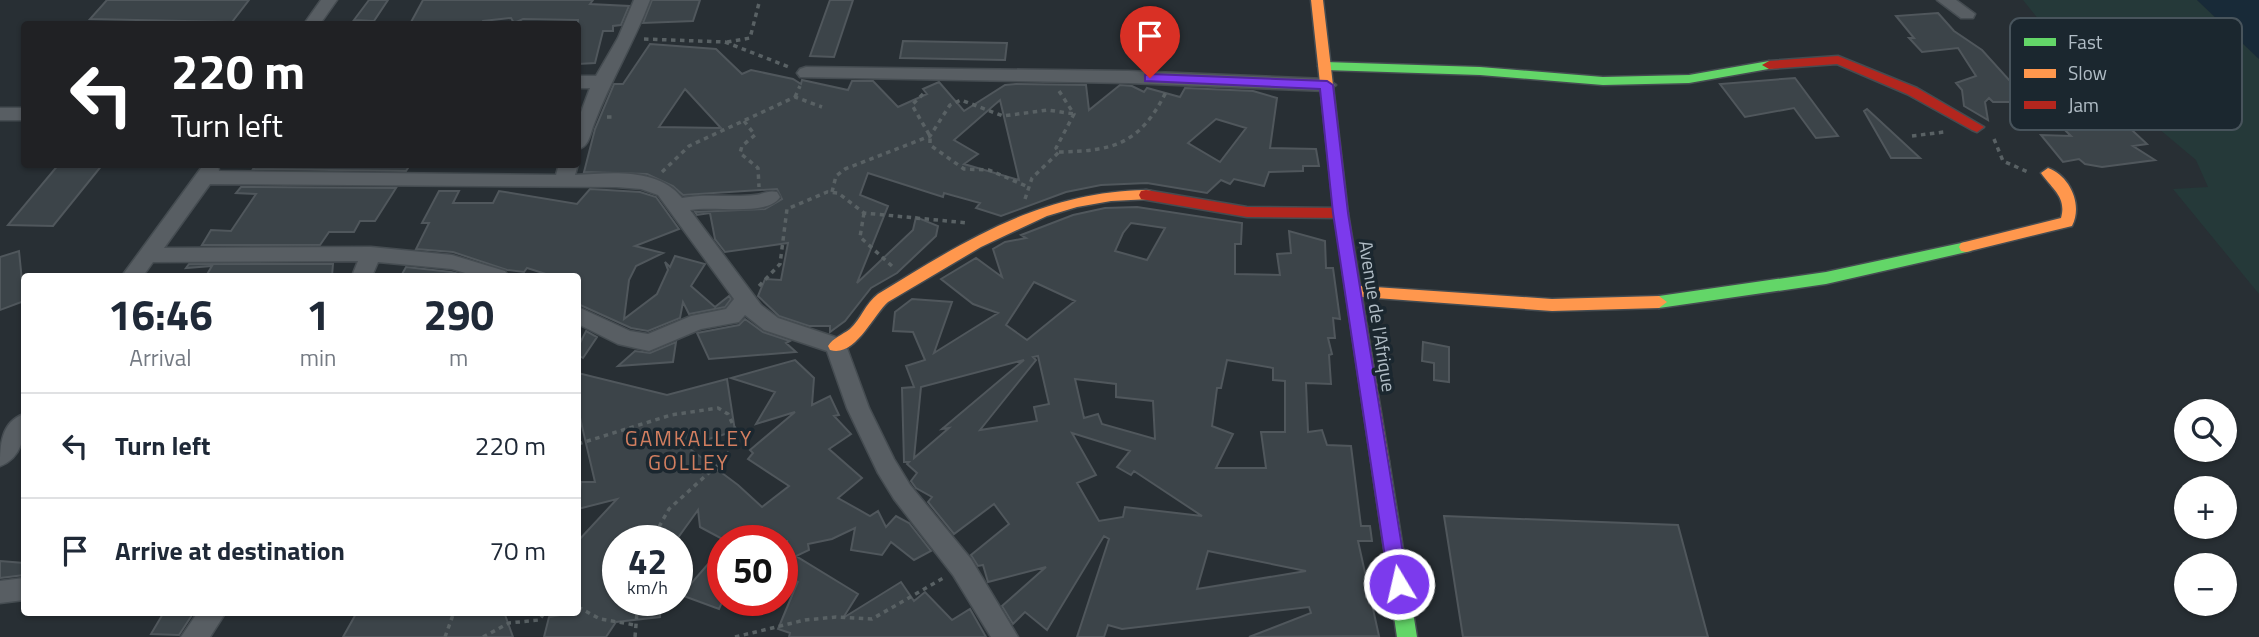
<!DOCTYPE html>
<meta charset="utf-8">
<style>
body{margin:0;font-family:"Titillium Web",sans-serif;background:#f6f6f7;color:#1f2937;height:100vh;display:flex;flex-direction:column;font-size:26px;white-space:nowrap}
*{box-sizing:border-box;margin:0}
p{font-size:23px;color:#747a83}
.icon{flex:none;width:38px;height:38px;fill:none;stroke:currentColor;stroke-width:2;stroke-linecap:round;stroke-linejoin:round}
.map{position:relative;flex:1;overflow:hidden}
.sheet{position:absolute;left:21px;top:273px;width:560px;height:343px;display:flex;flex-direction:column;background:#fff;border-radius:7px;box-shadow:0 2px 5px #0004}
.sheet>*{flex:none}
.top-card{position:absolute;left:21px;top:21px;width:560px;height:147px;border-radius:7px;box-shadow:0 2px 5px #0004;background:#202124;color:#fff;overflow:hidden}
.buttons{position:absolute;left:2174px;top:399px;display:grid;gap:14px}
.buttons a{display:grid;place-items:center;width:63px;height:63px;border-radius:50%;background:#fff;box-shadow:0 2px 5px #0004;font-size:35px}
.speed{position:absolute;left:602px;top:525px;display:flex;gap:14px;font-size:35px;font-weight:700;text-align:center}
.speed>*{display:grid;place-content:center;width:91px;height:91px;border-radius:50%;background:#fff;box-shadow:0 2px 5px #0004;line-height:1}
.speed small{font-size:18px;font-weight:400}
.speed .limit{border:10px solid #d22;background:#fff;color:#111}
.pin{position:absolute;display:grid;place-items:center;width:60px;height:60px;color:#fff;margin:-72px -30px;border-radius:50% 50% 50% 0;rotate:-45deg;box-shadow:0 0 7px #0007}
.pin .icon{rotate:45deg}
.me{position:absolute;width:77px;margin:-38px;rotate:351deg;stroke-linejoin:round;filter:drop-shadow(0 0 5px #0008)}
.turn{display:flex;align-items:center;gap:24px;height:147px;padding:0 35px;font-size:32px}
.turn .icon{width:91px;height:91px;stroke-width:2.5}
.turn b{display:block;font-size:49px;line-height:60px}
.eta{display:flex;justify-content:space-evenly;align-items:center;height:119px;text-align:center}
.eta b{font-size:42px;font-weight:700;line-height:49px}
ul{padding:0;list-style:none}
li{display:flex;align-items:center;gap:21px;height:105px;padding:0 35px;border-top:2px solid #e0e1e3}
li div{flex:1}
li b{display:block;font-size:26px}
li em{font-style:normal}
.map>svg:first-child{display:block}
.green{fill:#253939}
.water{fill:#182a38}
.building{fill:#3c4449;stroke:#50575c;stroke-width:2;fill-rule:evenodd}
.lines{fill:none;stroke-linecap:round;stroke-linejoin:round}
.street-casing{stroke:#454c51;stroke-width:3}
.fast-casing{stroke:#454c51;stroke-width:3}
.slow-casing{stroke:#454c51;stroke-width:3}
.jam-casing{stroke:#454c51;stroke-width:3}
.path{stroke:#596164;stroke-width:3.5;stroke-dasharray:4.5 4.5;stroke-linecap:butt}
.street{fill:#585e63;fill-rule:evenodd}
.fast{fill:#63d668;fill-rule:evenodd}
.slow{fill:#ff974d;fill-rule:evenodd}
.jam{fill:#b3261e;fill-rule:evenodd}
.route{fill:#7c3aed;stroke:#51269a;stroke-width:2}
.labels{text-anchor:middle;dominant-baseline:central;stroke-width:7;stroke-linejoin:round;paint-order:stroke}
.street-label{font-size:19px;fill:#b1bdc6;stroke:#1b272f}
.neighbourhood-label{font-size:21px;letter-spacing:2px;fill:#d37f60;stroke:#1b272f}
.key{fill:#1b272f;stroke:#48545c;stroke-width:2}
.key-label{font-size:19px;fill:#b1bdc6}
</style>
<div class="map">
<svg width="2259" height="637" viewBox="0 0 2259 637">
<rect width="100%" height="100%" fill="#282f34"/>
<!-- green -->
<path class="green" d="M2023,0H2197L2259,59V294L2173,189L2208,187L2196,160L2146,118L2093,88Z"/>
<!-- water -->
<path class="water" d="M2197,0H2259V59Z"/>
<!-- building -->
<path class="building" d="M107,0H249L232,22L90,19Z
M369,0H388L374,21L354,20Z
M423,0H593L590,4L629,6L621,25L613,26V31H603L595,63L578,64V20L523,19L514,23L511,18L483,21L481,24H410Z
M652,0H700L693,21L643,23Z
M830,0H853L834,57L810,56Z
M1938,13L1954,31L1982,50L2009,80L2027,78L2031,82L2055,81L2069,97H2075L2097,118L2110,117L2115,123L2123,124L2133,131L2147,144L2133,146L2155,160L2102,167L2085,164L2079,159L2063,162L2041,135L2071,136L2036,102H1993L1989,98L1985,102L1988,120L1964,106L1962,90L1956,83L1976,76L1958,48L1922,52L1909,38H1914L1896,16Z
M903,41L1007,43L1005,60L900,58Z
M650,44L716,49L742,74L751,70L793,79L801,84L802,80L848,90L852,81H873L898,107L927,94L923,89L939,82L964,111L1005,85L1016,84L1086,85L1089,110L1120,85L1132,86L1144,92L1147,88L1180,97L1185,88L1253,91L1277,98L1270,148L1316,149L1319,166H1303V171L1269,172L1264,186L1234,179L1230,184L1221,180L1207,193L1147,183L1101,185L1066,192L1001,216L976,208L980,203L944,193L943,197L868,173L860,195L888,206L857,283L913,230L916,217L938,226L936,236L897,273L871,288L845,321L830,332V326H809L779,316L758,296L765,279L781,280L788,243L725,252L715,239L710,213L697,215L695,212L765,209L782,199L777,189L683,195L673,186L647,174L584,172L595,129L614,84H623ZM685,89L721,128L659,127ZM1000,100L1005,121L1019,180L964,164L978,154L954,140ZM1216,119L1246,128L1220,162L1188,143Z
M1795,78L1838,136L1816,138L1794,108L1745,117L1720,84Z
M1867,109L1920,158H1891L1864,111Z
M59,164H103L53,226L8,225Z
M256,164L356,166L410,165L406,171L253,169Z
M241,187L396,188L375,221H360L354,232H329L320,245H202L211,230L231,231L256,194L236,193Z
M590,189L640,192L656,197L679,229L635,246L663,253L636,266L629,280L624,319L657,294L668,270L665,262L670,267L675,256L705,264L691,286L715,307L729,296L731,299L725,307L689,314L683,302L680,318L648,331L631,328L578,304V276H552L527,268L524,272L507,270L453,252L416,249L429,223H422L439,191H459L453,203H493L499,191L577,204Z
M1137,207L1242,223L1241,244H1235V274L1280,275L1277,254L1291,253L1289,231L1325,241L1326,268H1333L1340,319L1333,318L1335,338H1328L1332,354L1329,355L1331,384L1306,383L1308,432L1322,430L1327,445L1351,446L1361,526H1370L1372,541H1358L1379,636L1249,637L1311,613L1309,607L1122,629L1108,625L1104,637H1077L1109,539L1104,536L1047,630L1025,612L1013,624L1002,606L1046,567L988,582L983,565L978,566L971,555L1009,524L994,504L954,534L928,502L932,497L916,488L911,481L917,473L907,464L909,462H904L902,388L914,387L906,366L925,360L913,332L893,331L895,312L912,299L952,302L934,353L998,313L973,304L941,279L976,258L1002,277L993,249L1005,242L1026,238L1021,235L1073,215L1105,208ZM1131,223L1165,228L1147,260L1115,251L1123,233ZM1034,282L1075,301L1027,340L1006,325ZM1038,356L1049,404L1034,407L1037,421L980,430L1036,360L1033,357ZM1024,360L942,429L949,428L914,458L921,387ZM1227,360L1273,368V380L1285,381V432H1261L1266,468H1216L1233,434L1212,426L1217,388H1221ZM1075,379L1116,384V397L1153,401L1155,439L1102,424L1098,414L1084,418ZM1072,433L1130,451L1117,467L1131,475L1134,471L1202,516L1125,507L1123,517L1099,521L1077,483L1096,475ZM1208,551L1306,571L1197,589Z
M19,251L24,301L0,310V257Z
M189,264H333L332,276H206L212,266L186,268Z
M406,267L451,272L468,276H401Z
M745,319L763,332L790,341L786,343L796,352L709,359L697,333L739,325Z
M586,331L597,337L583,358L578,355V347Z
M676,342L673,362L618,366L635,351L650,353Z
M1423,342L1449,347V382L1434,380V363L1422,361Z
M795,360L814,378L812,405L830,396L839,415L834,416L851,434L829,449L862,478L838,498L870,516L878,511L886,527L896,516L909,523L931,551L914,560L891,542L882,555L851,550L855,528L832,539L808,544L809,550L796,556L858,594L843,618L901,582L914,601L925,592L952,620L970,609L986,637H789L790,633L778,629L798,581L790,588L787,541H726L700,527L698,510L677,539L651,529L642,541H618V600H661L660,617L616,622L606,637H544L549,617L578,612V541L617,499L578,509L581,482H595L578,409V373L667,395L727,379L735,431L686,446L738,485L762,507L789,486L748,459L753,453L750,450L795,412L756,424L775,392L731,378Z
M1444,516L1678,525L1708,637H1463Z
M723,547V600L719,609L681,595Z
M0,561L24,563V575L0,578Z
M164,612H194L179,635L151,634Z
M357,612H504L513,637H343Z"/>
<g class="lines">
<defs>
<path id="street" d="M321,0H337L320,24H304Z
M634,0H650C634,43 610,81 594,124C590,134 589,147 578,149V120L590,88H578V76H596L618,38Z
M1937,0H1956L1975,14L1973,18H1961Z
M806,67L1128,71L1327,79L1336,85L1327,91L1128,83L800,77L797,73L800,69Z
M0,108H24V120H0Z
M578,162V164L575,175C610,173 658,167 682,198C707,193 730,198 755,195C764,194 768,190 777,192L780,197C767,217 714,205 690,210L761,305L778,318L844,340L869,408L894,459L910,485L971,559L1018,637H991L953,575L894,499L878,473L847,408L827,351L764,330L745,315L739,322L701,329L649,351L618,344L578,324V307L630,331L648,334L691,316L726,309L734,299L658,195L641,189L616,187L210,184L164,248L371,247L452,255L505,271L508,276H475L452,269L378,262L372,276H352L358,261L153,262L143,276H122L204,164H218L219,171L556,175L559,164Z
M24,414C26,434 22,458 0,466C0,445 1,422 24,414Z
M24,578V600L0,603V581Z
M198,612H226L210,637H181Z"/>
<path id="fast" d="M1769,61L1776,65L1774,68L1689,83L1603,85L1480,75L1325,70L1318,66L1325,62L1480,67L1603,77L1689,75Z
M1966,242L1973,247L1971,251L1826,284L1659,308L1651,302L1659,296L1826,272Z
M1380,454L1386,456L1389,461L1417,637H1397L1371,461L1374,456Z"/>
<path id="slow" d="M1311,0H1323L1348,213L1360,286L1552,299L1659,296L1667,302L1659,308L1552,311L1362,297L1389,461L1386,466L1380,468L1374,466L1371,461L1334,213Z
M2048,168C2070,176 2083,205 2072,226L1966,252L1961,251L1959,247L1961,243L2061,218C2067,197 2052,189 2041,173Z
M1146,190L1151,191L1153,195L1151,199L1111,201L1077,207L1047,216L981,247L888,302C873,315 855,358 830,350L828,346C833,338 842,335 850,329C861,319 865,304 878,294C965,241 1040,192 1146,190Z"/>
<path id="jam" d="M1838,56L1917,88L1984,127L1977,132L1972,130L1907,94L1837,64L1769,69L1762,65L1769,61Z
M1146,190L1247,207L1341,208L1348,213L1341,218L1247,217L1141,199L1139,195L1141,191Z"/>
</defs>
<!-- street casing -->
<use href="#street" class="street-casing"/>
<!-- fast casing -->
<use href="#fast" class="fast-casing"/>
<!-- slow casing -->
<use href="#slow" class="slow-casing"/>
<!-- jam casing -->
<use href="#jam" class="jam-casing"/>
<!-- path -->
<path class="path" d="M644,39L725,42L789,67
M727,42L750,38L759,3
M923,94L912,105L930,136V145L964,169L989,170L1026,186
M795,97L800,86
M607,117H615
M744,121L755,135L742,146L740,153L758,168L759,187
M1912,136L1944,132
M1994,139L2003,161L2028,172
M1059,152C1114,151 1140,144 1166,92
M662,172L689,146L795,97L822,107
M832,192L836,176L845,169L930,136L950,105L961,100L1003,116L1048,110L1074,114
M1025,199L1032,178L1059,152L1056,148L1074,114L1059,91
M864,213L860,237L893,267
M759,286L780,264L787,209L827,192L838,193L864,213L968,223
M578,444L671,415L718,408L728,414L736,431L735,443L723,460L669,509L651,541
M578,607L600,619L635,625
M445,637L454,612
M483,637L509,623L539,620L545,612
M635,637L638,600
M735,637L805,620L836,617L872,619L945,577"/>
<!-- street -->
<use href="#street" class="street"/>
<!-- fast -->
<use href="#fast" class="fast"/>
<!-- slow -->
<use href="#slow" class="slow"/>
<!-- jam -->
<use href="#jam" class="jam"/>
</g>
<!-- route -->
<path class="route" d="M1150,74L1327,81L1333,85L1348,213L1408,584L1405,590L1399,592L1392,590L1389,584L1333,213L1320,89L1145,81V75Z"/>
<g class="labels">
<!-- street labels -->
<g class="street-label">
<text transform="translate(1378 316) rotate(81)">Avenue de l'Afrique</text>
</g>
<!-- neighbourhood labels -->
<g class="neighbourhood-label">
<text x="689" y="438">GAMKALLEY<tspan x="689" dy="24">GOLLEY</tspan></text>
</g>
</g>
<!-- legend -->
<rect x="2010" y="18" width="232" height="112" rx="10" class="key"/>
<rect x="2024" y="38" width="32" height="8" fill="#63d668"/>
<rect x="2024" y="69" width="32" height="9" fill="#ff974d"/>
<rect x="2024" y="101" width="32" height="8" fill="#b3261e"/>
<g class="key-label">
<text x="2068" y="49">Fast</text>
<text x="2068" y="80">Slow</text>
<text x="2068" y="112">Jam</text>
</g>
</svg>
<div class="buttons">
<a><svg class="icon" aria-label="search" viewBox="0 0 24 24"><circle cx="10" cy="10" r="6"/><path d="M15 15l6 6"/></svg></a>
<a>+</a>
<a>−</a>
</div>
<div class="speed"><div>42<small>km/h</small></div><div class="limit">50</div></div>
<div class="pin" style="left:1150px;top:78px;background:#d93025"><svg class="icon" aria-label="arrive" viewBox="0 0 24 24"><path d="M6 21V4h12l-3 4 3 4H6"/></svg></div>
<svg class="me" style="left:1399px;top:584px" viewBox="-20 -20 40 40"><circle r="17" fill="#7c3aed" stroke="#fff" stroke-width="3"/><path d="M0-11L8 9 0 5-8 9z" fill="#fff"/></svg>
<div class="top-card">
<div class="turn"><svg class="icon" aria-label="left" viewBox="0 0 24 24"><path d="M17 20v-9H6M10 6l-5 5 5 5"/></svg><div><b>220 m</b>Turn left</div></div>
</div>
<section class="sheet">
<div class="eta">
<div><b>16:46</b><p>Arrival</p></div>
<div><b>1</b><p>min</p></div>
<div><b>290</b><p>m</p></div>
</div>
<ul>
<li><svg class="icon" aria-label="left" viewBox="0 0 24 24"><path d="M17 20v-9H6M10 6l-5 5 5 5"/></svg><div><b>Turn left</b></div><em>220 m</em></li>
<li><svg class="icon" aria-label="arrive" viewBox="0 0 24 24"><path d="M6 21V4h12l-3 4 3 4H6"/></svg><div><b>Arrive at destination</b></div><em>70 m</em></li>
</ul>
</section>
</div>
